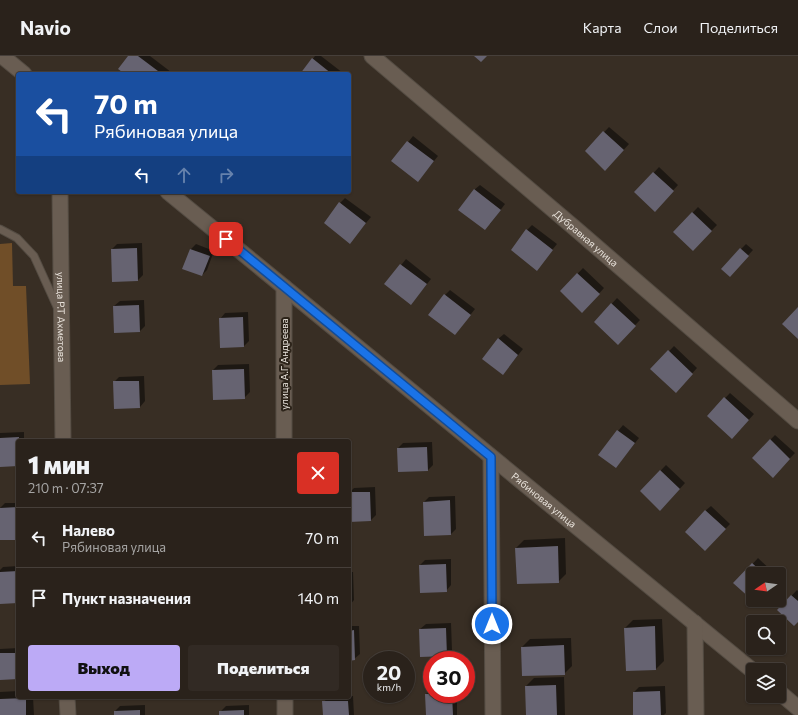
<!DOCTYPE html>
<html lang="ru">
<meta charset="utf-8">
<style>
body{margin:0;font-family:Commissioner,sans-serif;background:#322a24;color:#f1f3f6;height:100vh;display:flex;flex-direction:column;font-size:15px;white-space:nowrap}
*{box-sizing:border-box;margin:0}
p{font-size:13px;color:#a5a4a3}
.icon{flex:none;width:22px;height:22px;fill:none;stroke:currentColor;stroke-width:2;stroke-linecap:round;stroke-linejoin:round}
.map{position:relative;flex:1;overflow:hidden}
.side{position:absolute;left:16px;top:383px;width:335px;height:260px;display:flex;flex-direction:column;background:#2a221b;border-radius:4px;box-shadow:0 1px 3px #0004,0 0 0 1px #463f3a}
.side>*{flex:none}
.hud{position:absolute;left:16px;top:16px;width:335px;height:122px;border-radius:4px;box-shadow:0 1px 3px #0004,0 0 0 1px #463f3a;background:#1a4fa0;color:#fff;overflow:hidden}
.needle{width:26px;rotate:257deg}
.controls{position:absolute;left:746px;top:511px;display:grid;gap:8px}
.controls a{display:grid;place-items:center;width:40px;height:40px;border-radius:4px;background:#2a221b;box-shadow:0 1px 3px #0004,0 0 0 1px #463f3a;font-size:20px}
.speed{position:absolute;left:363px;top:595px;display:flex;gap:8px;font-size:20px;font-weight:700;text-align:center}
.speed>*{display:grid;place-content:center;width:52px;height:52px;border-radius:50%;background:#2a221b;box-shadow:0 1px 3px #0004,0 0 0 1px #463f3a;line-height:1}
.speed small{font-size:10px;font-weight:400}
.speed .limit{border:6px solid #d22;background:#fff;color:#111}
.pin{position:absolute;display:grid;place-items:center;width:34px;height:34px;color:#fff;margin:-17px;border-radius:8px;box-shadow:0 2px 6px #0006}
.me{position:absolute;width:44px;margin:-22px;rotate:0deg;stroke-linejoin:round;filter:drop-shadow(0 0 3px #0008)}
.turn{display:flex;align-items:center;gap:14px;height:84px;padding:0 12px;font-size:18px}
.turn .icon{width:52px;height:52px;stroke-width:2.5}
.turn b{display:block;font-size:28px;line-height:34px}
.lanes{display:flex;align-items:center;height:38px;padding:0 12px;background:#0003;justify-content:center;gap:20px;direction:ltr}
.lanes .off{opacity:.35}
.round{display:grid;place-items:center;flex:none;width:42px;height:42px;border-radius:4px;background:#322a24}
.summary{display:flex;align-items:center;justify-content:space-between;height:68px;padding:0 12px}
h1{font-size:24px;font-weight:800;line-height:30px}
.primary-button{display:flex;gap:8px;margin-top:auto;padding:8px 12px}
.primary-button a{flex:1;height:46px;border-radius:4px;background:#bcaaf6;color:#111;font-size:16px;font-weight:800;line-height:46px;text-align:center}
.primary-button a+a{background:#322a24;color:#f1f3f6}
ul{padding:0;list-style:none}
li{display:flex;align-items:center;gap:12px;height:60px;padding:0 12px;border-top:1px solid #463f3a}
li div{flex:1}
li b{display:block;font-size:15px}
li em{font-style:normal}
header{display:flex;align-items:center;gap:24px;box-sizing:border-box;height:56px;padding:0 20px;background:#2a221b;border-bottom:1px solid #463f3a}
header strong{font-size:19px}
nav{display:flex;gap:22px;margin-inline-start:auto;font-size:14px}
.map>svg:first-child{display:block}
.green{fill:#704e28}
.shadow{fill:#0007}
.building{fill:#666371}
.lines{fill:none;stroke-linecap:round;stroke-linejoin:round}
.lane-casing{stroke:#544c43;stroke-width:9}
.street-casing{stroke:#544c43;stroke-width:17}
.lane{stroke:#695d52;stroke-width:7}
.street{stroke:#695d52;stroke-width:15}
.route-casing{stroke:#114b97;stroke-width:10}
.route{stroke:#1a73e8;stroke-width:7}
.labels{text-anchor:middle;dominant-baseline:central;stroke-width:4;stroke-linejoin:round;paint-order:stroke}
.street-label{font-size:10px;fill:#eae4dd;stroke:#2d241a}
</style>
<header>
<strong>Navio</strong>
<nav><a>Карта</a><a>Слои</a><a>Поделиться</a></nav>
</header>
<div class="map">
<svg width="798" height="659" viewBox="0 0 798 659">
<rect width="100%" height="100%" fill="#382e24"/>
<!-- green -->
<path class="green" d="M12,187L13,230H26L30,328L0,329V188Z"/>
<!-- shadow -->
<path class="shadow" d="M129,0H150L171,16L169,18H127Z
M315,0H321L343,17L301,18Z
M609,71L629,88L611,108L586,95Z
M413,80L438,100L418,125L393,105Z
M659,111L678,129L660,149L636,136Z
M480,129L505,148L490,168L474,134Z
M345,142L371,161L350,186L340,147Z
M698,151L717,169L693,194L674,176Z
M532,169L557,188L537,213L527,174Z
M142,187L143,219L138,224L112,193L117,188Z
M196,188L214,195L207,214L202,219L184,212L191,193Z
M746,188L753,194L730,219L741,193Z
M406,203L431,223L411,248L386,228Z
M583,212L604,232L588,250L561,235Z
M450,234L475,253L455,278L445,239Z
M617,242L640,264L618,287L595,266Z
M144,244L145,270L140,275L114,250L120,245Z
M248,256L249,285L244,290L220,263L225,257Z
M504,278L523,293L503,318L498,283Z
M674,290L697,312L681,330L652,313Z
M249,308L250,336L244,342L213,314L218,309Z
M144,320L145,345L140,351L114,326L119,321Z
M730,337L754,358L737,377L708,360Z
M623,369L639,382L616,411L599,398Z
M24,376V385H18L0,410V377Z
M775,379L795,397L773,420L770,384Z
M144,382V385H116L119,383Z
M328,384H349L350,412L349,413V385Z
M432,386L433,409L428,414L398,392L403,387Z
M666,409L685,427L666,448L641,435Z
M375,431L376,459L371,464L349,437L354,432Z
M455,440L456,473L451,478L425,479L424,446L429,441Z
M5,447H18V483L0,452Z
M711,450L730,468L705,494V455Z
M565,482L566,518L558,526L518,527L516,492L524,484Z
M758,502L774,517L753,518V539L735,527Z
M451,503V529L446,535L421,536L420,509L425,504Z
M18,510V546L0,547V514L3,511Z
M349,516H353L354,544L349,550Z
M797,534L798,535V565L778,554Z
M662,563L664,605L656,613L627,614L625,572L633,564Z
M451,567L452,594L446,599L420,573L426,568Z
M349,570H359L360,598L354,603L349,604Z
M571,582L572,610L564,618L522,591L530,583Z
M18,592V622L0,623V593Z
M564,621L565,659H527L526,630L534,622Z
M665,630L666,657L664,659H634V636L639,631Z
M432,633V638H457V659H427L426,638Z
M18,635V641H33L34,659H0V636Z
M349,640H353L354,659H324V646L328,641H349Z
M145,649V659H115V655L120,650Z
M249,649V659H220V656L226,650Z"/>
<!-- building -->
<path class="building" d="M128,0H138L162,18H125L118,13Z
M474,0H487L481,6Z
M312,2L332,18H300Z
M603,75L624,94L605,115L585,95Z
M407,85L434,105L418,126L391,105Z
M653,116L674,135L655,156L634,136Z
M474,133L501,154L485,174L458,154Z
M339,146L366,167L350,188L324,167Z
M692,156L712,175L693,195L673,176Z
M526,173L553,194L537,215L511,194Z
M137,192L138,225L112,226L111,193Z
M740,192L749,200L730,221L721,213Z
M190,193L210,200L202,220L182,213Z
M400,208L427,228L411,249L384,228Z
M577,217L600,238L582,257L560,235Z
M444,238L471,259L455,279L428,259Z
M611,247L636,270L618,289L594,266Z
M139,249L140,276L114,277L113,250Z
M798,251V283L782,268Z
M243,261L244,291L220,292L219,262Z
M498,282L518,299L503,319L482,303Z
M668,294L693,318L676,337L650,313Z
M244,313L245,343L213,344L212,314Z
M113,325H139L140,352L114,353Z
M724,341L749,364L732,383L707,360Z
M617,374L635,387L616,412L598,399Z
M19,381L18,410L0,411V382Z
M770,383L790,403L773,422L752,402Z
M427,391L428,415L398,416L397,392Z
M660,414L680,433L660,455L640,435Z
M349,436H370L371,465L349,466Z
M450,444L451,479L424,480L423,446Z
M18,451V484H0V452Z
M705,454L726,473L705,495L685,476Z
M558,490L559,527L517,528L515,492Z
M752,507L764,518H753V541L751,543L733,527Z
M446,508L447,536L420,537L419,509Z
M18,515V547L0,548V516Z
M791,539L798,545V566L794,570L777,554Z
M655,570L656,614L626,615L624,572Z
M446,572L447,600L420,601L419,573Z
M354,574L355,604L349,605V575Z
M564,589L565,619L522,620L521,591Z
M0,597H18V623L0,624Z
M556,629L557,659H526L525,630Z
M660,635L661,659H633V636Z
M425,638H452L453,659H426Z
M26,642V659H0V643Z
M322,645H348L349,659H323Z
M140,654V659H114V655Z
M244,654V659H219V655Z"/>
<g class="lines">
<defs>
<path id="lane" d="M0,173L17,182L34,200L58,253"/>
<g id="street">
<path d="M2,0L24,18"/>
<path id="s1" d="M372,0L577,174L798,365"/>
<path id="s2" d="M60,136L63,385"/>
<path id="s3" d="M168,136L753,615"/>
<path d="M284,231V385"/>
<path d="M491,401L493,659"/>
<path d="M695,567L696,659"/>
<path d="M779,636L798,652"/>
<path d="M67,641L68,659"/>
<path d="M285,641V659"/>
</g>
</defs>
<!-- lane casing -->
<use href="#lane" class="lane-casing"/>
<!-- street casing -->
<use href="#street" class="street-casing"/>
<!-- lane -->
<use href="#lane" class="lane"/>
<!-- street -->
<use href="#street" class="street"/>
</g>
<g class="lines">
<defs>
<path id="route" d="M226,183L491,401L492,568"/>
</defs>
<!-- route casing -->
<use href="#route" class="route-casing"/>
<!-- route -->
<use href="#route" class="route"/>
</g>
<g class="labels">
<!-- street labels -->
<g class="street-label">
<text stroke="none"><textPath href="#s1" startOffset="281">Дубравная улица</textPath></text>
<text stroke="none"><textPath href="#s2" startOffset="125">улица Р.Т Ахметова</textPath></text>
<text transform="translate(284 308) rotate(-90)">улица А.Г Андреева</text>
<text stroke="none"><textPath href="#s3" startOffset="486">Рябиновая улица</textPath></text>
</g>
</g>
</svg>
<div class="controls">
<a><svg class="needle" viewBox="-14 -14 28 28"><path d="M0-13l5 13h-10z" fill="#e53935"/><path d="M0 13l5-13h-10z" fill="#a5a4a3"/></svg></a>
<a><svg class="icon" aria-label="search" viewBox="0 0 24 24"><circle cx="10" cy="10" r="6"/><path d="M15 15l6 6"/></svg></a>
<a><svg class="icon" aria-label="layers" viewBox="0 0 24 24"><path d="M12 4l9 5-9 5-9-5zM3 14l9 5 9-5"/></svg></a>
</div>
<div class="speed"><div>20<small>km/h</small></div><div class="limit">30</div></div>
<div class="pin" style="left:226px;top:183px;background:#d93025"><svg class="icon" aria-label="arrive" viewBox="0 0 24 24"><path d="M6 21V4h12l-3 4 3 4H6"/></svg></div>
<svg class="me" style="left:492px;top:568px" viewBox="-20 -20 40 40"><circle r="17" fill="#1a73e8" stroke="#fff" stroke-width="3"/><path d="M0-11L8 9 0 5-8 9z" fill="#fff"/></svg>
<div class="hud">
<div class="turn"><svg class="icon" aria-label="left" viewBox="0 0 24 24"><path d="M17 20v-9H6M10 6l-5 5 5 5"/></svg><div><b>70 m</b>Рябиновая улица</div></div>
<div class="lanes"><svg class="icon" aria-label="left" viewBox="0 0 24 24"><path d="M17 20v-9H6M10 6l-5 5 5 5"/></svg><svg class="icon off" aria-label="ahead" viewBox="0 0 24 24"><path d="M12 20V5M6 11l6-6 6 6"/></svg><svg class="icon off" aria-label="right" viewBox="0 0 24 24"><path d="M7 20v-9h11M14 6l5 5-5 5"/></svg></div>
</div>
<section class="side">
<div class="summary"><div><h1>1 мин</h1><p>210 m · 07:37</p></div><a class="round" style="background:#d93025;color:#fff"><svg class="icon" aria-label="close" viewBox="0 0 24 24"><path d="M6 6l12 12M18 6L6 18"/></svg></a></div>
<ul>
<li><svg class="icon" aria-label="left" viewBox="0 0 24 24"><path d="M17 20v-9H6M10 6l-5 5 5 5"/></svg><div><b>Налево</b><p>Рябиновая улица</p></div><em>70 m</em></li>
<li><svg class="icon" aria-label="arrive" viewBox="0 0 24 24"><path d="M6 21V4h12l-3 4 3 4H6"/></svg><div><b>Пункт назначения</b></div><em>140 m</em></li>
</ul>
<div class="primary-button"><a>Выход</a><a>Поделиться</a></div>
</section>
</div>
